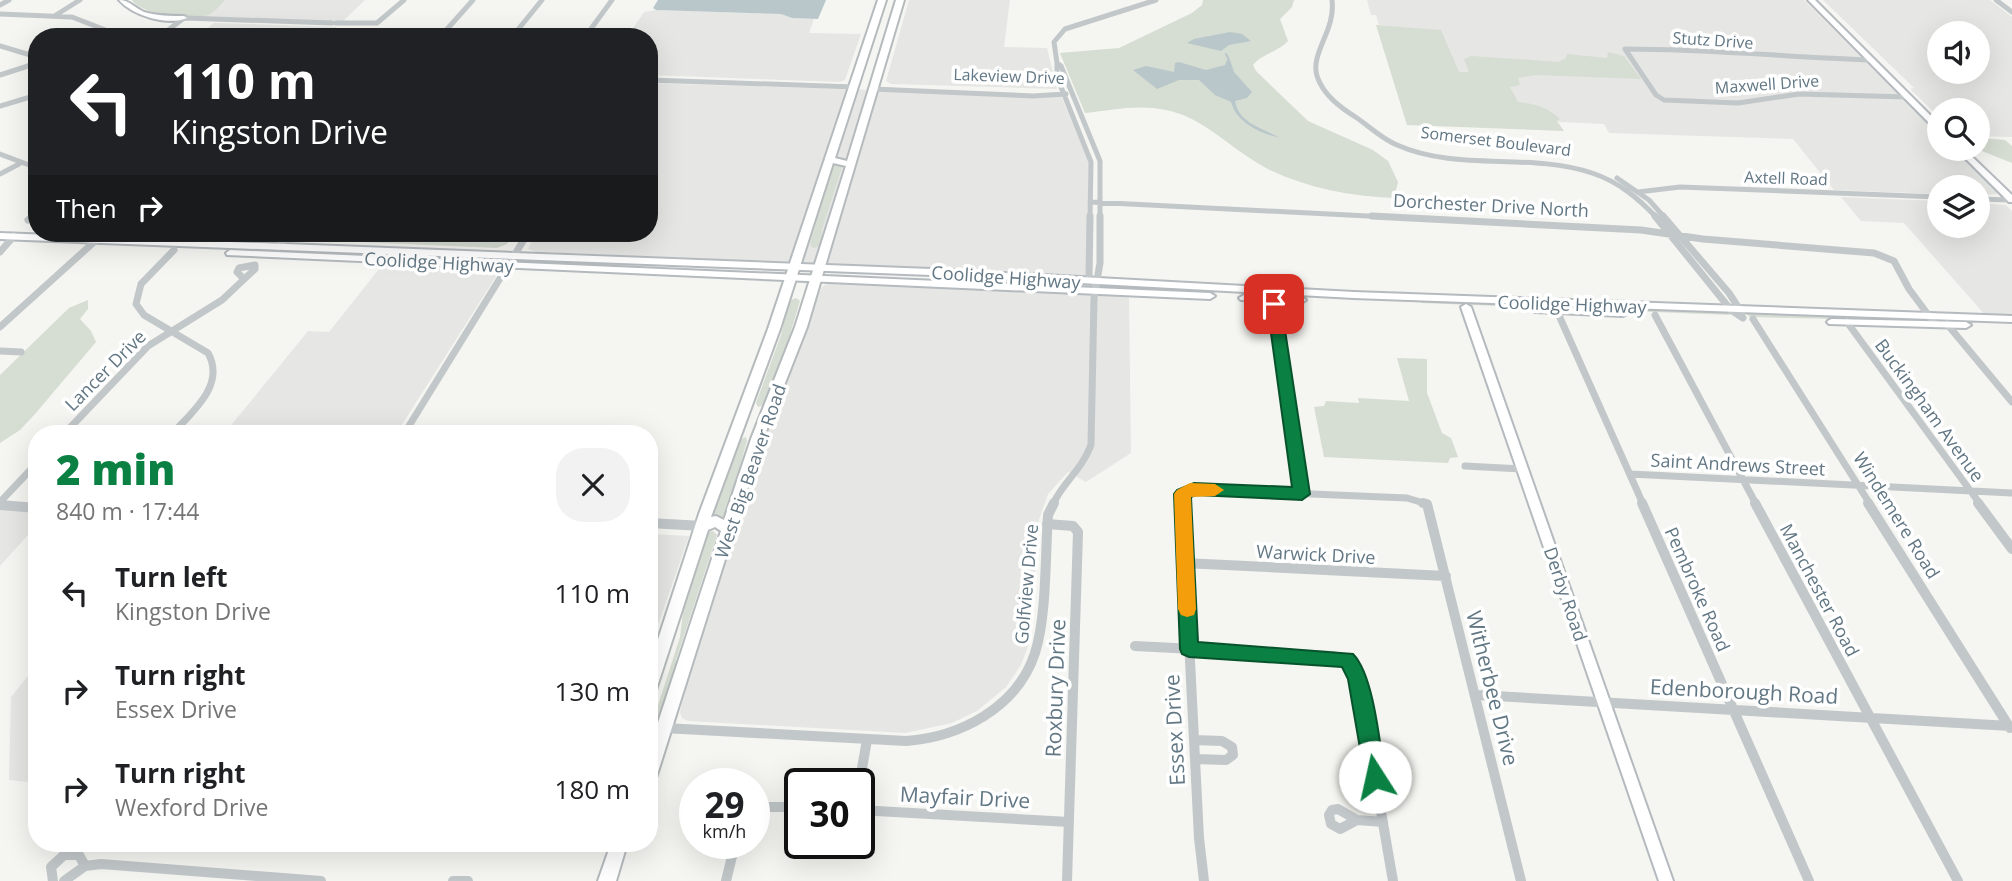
<!DOCTYPE html>
<meta charset="utf-8">
<style>
body{margin:0;font-family:"Open Sans",sans-serif;background:#f2f2f2;color:#202124;height:100vh;display:flex;flex-direction:column;font-size:26px;white-space:nowrap}
*{box-sizing:border-box;margin:0}
p{font-size:23px;color:#757577}
.icon{flex:none;width:38px;height:38px;fill:none;stroke:currentColor;stroke-width:2;stroke-linecap:round;stroke-linejoin:round}
.map{position:relative;flex:1;overflow:hidden}
.sheet{position:absolute;left:28px;top:425px;width:630px;height:427px;display:flex;flex-direction:column;background:#fff;border-radius:28px;box-shadow:0 7px 28px #0002}
.sheet>*{flex:none}
.guide{position:absolute;left:28px;top:28px;width:630px;height:214px;border-radius:28px;box-shadow:0 7px 28px #0002;background:#202124;color:#fff;overflow:hidden}
.controls{position:absolute;left:1927px;top:21px;display:grid;gap:14px}
.controls a{display:grid;place-items:center;width:63px;height:63px;border-radius:50%;background:#fff;box-shadow:0 7px 28px #0002;font-size:35px}
.speed{position:absolute;left:679px;top:768px;display:flex;gap:14px;font-size:35px;font-weight:700;text-align:center}
.speed>*{display:grid;place-content:center;width:91px;height:91px;border-radius:50%;background:#fff;box-shadow:0 7px 28px #0002;line-height:1}
.speed small{font-size:18px;font-weight:400}
.speed .limit{border:4px solid #111;border-radius:10px;background:#fff;color:#111}
.pin{position:absolute;display:grid;place-items:center;width:60px;height:60px;color:#fff;margin:-30px;border-radius:14px;box-shadow:0 4px 10px #0006}
.me{position:absolute;width:77px;margin:-38px;rotate:350deg;stroke-linejoin:round;filter:drop-shadow(0 0 5px #0008)}
.turn{display:flex;align-items:center;gap:24px;height:147px;padding:0 28px;font-size:32px}
.turn .icon{width:91px;height:91px;stroke-width:2.5}
.turn b{display:block;font-size:49px;line-height:60px}
.then{display:flex;align-items:center;height:66px;padding:0 28px;background:#0003;gap:14px;font-size:26px}
.round{display:grid;place-items:center;flex:none;width:74px;height:74px;border-radius:28px;background:#f2f2f2}
.head{display:flex;align-items:center;justify-content:space-between;height:119px;padding:0 28px}
h1{font-size:42px;font-weight:800;line-height:52px;color:#0b8043}
ul{padding:0;list-style:none}
li{display:flex;align-items:center;gap:21px;height:98px;padding:0 28px}
li div{flex:1}
li b{display:block;font-size:26px}
li em{font-style:normal}
.map>svg:first-child{display:block}
.built{fill:#e6e6e4;fill-rule:evenodd}
.green{fill:#d6ddd2}
.water{fill:#b9c7cb}
.lines{fill:none;stroke-linecap:round;stroke-linejoin:round}
.stream{stroke:#b9c7cb;stroke-width:2}
.secondary-casing{stroke:#b4babe;stroke-width:4}
.primary-casing{stroke:#b5babd;stroke-width:4}
.street-far2{stroke:#c2c7c9;stroke-width:5}
.street-far1{stroke:#c2c7c9;stroke-width:7}
.street{stroke:#c2c7c9;stroke-width:10}
.secondary{fill:#fff;fill-rule:evenodd}
.primary{fill:#fff;fill-rule:evenodd}
.route{fill:#0b8043;stroke:#07532c;stroke-width:2}
.slow{fill:#f59e0b}
.labels{text-anchor:middle;dominant-baseline:central;stroke-width:7;stroke-linejoin:round;paint-order:stroke}
.far-street-label{font-size:16px;fill:#627784;stroke:#fff}
.street-label{font-size:18px;fill:#627784;stroke:#fff}
.near-street-label{font-size:21px;fill:#627784;stroke:#fff}
</style>
<div class="map">
<svg width="2012" height="881" viewBox="0 0 2012 881">
<rect width="100%" height="100%" fill="#f5f5f1"/>
<!-- built -->
<path class="built" d="M161,0H365L341,23L138,16Z
M909,0H1010L1004,47L1047,48L1057,89L891,84L886,81Z
M1367,0H1804L1939,135V149H1953L1998,194L1978,195V187H1939V194L1834,190L1793,139L1609,133L1604,124L1559,122L1482,96L1458,72L1441,31L1379,25L1376,15H1371Z
M1823,0H1990L2012,17V137L1978,136V110H1939V117L1910,89L1914,88ZM1939,33H1978V72H1939Z
M656,10L781,14L792,18L814,19L809,33L861,34L845,80L840,82L649,75V37H627L644,12Z
M214,23L337,27L325,37H196Z
M649,83L1061,96L1089,162L1086,276L1080,279L995,270L537,252L528,249L536,233H649Z
M1841,197L1939,201V226H1978V203L2006,205L2012,211V317L1986,316L1904,223L1861,221Z
M383,264L489,268L497,275L396,434H224L308,331L329,332Z
M829,282L1129,295L1131,453L1086,482L1068,472L1048,494L1039,520L1029,644L1021,665L1006,687L977,711L952,723L905,733L688,721L682,718L680,712L698,640L758,449L769,427L821,288Z
M0,506L37,508V525L0,566Z
M649,534L689,536L649,651Z
M37,665V783L9,780L11,697Z"/>
<!-- green -->
<path class="green" d="M132,0H225C220,5 215,12 208,15C192,21 140,14 132,0Z
M1203,0H1294L1292,7L1280,19L1288,41C1278,52 1261,54 1253,65L1256,71L1308,121L1373,150L1388,161L1398,182L1394,198C1350,196 1307,188 1268,169C1234,152 1204,117 1166,110C1139,104 1112,110 1085,113L1060,53L1119,48L1192,13L1202,5Z
M1376,25L1441,30L1459,72H1469L1464,59L1471,56L1559,62L1566,58L1567,54L1607,58L1608,52L1624,56L1641,79L1536,75L1518,78L1520,85L1510,87L1518,102C1535,104 1547,107 1560,119L1557,121L1564,131L1407,125Z
M1981,138L2005,140L2012,146V163L1977,149L1978,140Z
M833,163H841L842,167L822,230L821,246L813,248L810,245Z
M345,233H514L507,244L497,248L338,241Z
M796,298L800,301L778,374L765,404L758,407L756,403L781,335L789,301Z
M88,300V309L80,319L91,331L96,342L35,414L20,430L0,443V375L69,308Z
M1420,300L1726,312L1731,315L1421,303Z
M1749,313L1925,318L1929,321L1750,317L1746,314Z
M1397,358L1427,359V393L1442,433L1451,438L1458,457L1450,458L1448,463L1324,457L1314,407L1324,406L1326,401L1359,403L1358,398L1409,401Z
M746,437L747,441C739,467 735,492 726,518L713,515L739,440Z
M713,531L717,535L676,660L674,681L661,721H653L680,637L685,596L706,532Z"/>
<!-- water -->
<path class="water" d="M658,0H826L818,19L792,18L781,14L656,10L653,8Z
M1230,32L1242,34L1251,41L1229,45L1221,51L1187,43L1194,39Z
M1227,60H1230L1234,72L1252,92L1247,98L1235,101C1239,124 1263,128 1280,138C1260,133 1237,123 1231,102L1215,95L1199,80H1179L1157,89L1133,70L1146,66L1174,72L1175,63L1179,62L1206,70L1225,65Z"/>
<g class="lines">
<!-- stream -->
<path class="stream" d="M1226,54L1229,60"/>
<defs>
<path id="secondary" d="M119,0C129,0 135,8 144,12C157,16 171,16 184,16L187,18C168,26 133,16 119,0Z
M1808,0H1815L1939,124V130H1936Z
M1956,149H1964L2012,195V202H2009Z
M0,233L931,269L1354,292L2012,316V322L1354,298L931,275L0,239Z
M230,250L1210,293L1215,296L1210,299L227,255L226,253Z
M1244,295L1301,297L1306,300L1301,303L1241,300L1239,298Z
M1466,304L1471,307L1673,881H1659L1461,307Z
M1538,307L1623,310L1628,313L1623,316L1535,312L1533,310Z
M1832,319L1966,322L1971,325L1966,328L1829,324L1827,322L1829,320Z"/>
<path id="primary" d="M878,0H886L835,158L847,161L896,0H904L807,327L763,439L657,775L655,780L649,782V750L721,531L715,527L708,530L656,690L654,695L649,696V667L699,514L768,329ZM833,163L846,166L795,327L751,439L724,520L716,516L711,517L780,329Z
M611,844H627L616,881H598Z"/>
</defs>
<!-- secondary casing -->
<use href="#secondary" class="secondary-casing"/>
<!-- primary casing -->
<use href="#primary" class="primary-casing"/>
<!-- street-far2 -->
<path class="street-far2" d="M1332,0C1336,30 1310,53 1317,76C1323,95 1341,108 1357,118C1370,127 1382,139 1397,145C1458,172 1529,152 1592,173C1619,182 1638,198 1657,218
M1996,0L2012,12
M0,5L9,0
M0,14L72,17L108,31L156,37
M56,15L80,0
M336,23H377L404,0
M159,37L184,18L332,23
M440,37L473,0
M512,37L542,0
M585,37L612,0
M0,46L37,57
M1870,60C1788,57 1707,49 1625,49L1656,95L1664,100L1738,103L1799,94L1908,97
M1057,63V77L1091,162L1090,218
M0,75L28,66L37,59
M649,80L854,87
M873,89L1033,96L1066,94
M0,106L37,95
M0,154L37,168
M0,174L19,164
M1617,178L1649,200L1665,218
M1638,192L1680,187L1939,197
M1978,199L2011,200
M1090,202L1407,218
M30,218L37,213
M1100,218V161L1061,66L1057,63L1054,42L1065,29L1156,0"/>
<!-- street-far1 -->
<path class="street-far1" d="M1090,216L1089,276L1095,283
M1372,216L1641,230L1703,239L1874,253L1894,261L1909,289L1935,324
M1655,216L1731,310L1743,318
M1663,216L1729,293L1742,313
M28,220L33,216
M278,247L291,233
M0,252L14,236
M1257,298L1268,315L1275,318
M1273,299L1302,494
M1557,311L1643,504
M1655,315L1756,504
M1753,319L1870,504
M1847,322L1980,504
M1947,324L2012,402
M0,327L104,233
M0,351L21,352
M64,434L148,346L222,300L255,269V265L239,268L237,272L243,278
M172,434C192,412 226,385 208,353L144,315L136,304L141,284L174,250
M404,434L528,233
M1465,466L1522,469
M1630,474L2012,493
M0,502L37,463
M1053,504C1064,481 1081,471 1091,445L1094,298L1100,263V216
M1182,504L1186,491L1194,489L1407,498L1427,504"/>
<!-- street -->
<path class="street" d="M1182,503L1199,838L1204,881
M1423,503L1427,504L1521,881
M1642,503L1809,881
M1755,503L1958,881
M1868,503L2010,728
M1978,503L2012,549
M0,505L37,508
M649,523L703,526
M1047,524L1073,526L1078,532L1067,881
M1184,563L1446,576
M1135,646L1333,656L1349,661L1358,679L1393,881
M1477,695L2010,726
M664,728L906,741C960,737 1017,708 1035,653C1047,615 1045,556 1048,515L1054,503
M1194,740L1222,741L1232,747L1233,755L1226,760L1195,759
M859,785L867,740
M754,807H800
M1338,809L1357,820L1340,829L1331,824L1329,815L1332,810Z
M859,810L1069,822
M1357,820L1383,822
M53,881L51,867L64,855H79L85,866
M64,881L85,866L101,864L321,881
M453,881H468
M726,881L735,844"/>
<!-- secondary -->
<use href="#secondary" class="secondary"/>
<!-- primary -->
<use href="#primary" class="primary"/>
</g>
<!-- route -->
<path class="route" d="M1274,300L1281,304L1310,494L1302,500L1196,495L1191,497L1198,642L1353,654C1374,675 1380,746 1385,777L1382,784L1375,787L1368,784L1365,777L1348,679L1342,667L1189,657L1182,654L1180,649L1174,494L1177,490L1194,483L1292,487L1267,304Z"/>
<!-- slow -->
<path class="slow" d="M1190,483L1215,484L1224,490L1215,496L1191,497L1196,609L1194,615L1187,617L1181,615L1178,609L1174,494L1177,490Z"/>
<g class="labels">
<!-- far-street labels -->
<g class="far-street-label">
<text transform="translate(1713 40) rotate(4)">Stutz Drive</text>
<text transform="translate(1009 76) rotate(2)">Lakeview Drive</text>
<text transform="translate(1767 84) rotate(-4)">Maxwell Drive</text>
<text transform="translate(1496 141) rotate(7)">Somerset Boulevard</text>
<text transform="translate(1786 178) rotate(2)">Axtell Road</text>
</g>
<!-- street labels -->
<g class="street-label">
<text transform="translate(1491 205) rotate(3)">Dorchester Drive North</text>
<text transform="translate(439 262) rotate(3)">Coolidge Highway</text>
<text transform="translate(1006 277) rotate(4)">Coolidge Highway</text>
<text transform="translate(1572 304) rotate(2)">Coolidge Highway</text>
<text transform="translate(105 370) rotate(-45)">Lancer Drive</text>
<text transform="translate(1930 410) rotate(54)">Buckingham Avenue</text>
<text transform="translate(1738 464) rotate(3)">Saint Andrews Street</text>
<text transform="translate(750 471) rotate(-71)">West Big Beaver Road</text>
<text transform="translate(1897 515) rotate(58)">Windemere Road</text>
<text transform="translate(1316 554) rotate(3)">Warwick Drive</text>
<text transform="translate(1026 584) rotate(-85)">Golfview Drive</text>
<text transform="translate(1698 589) rotate(66)">Pembroke Road</text>
<text transform="translate(1820 590) rotate(62)">Manchester Road</text>
<text transform="translate(1566 594) rotate(71)">Derby Road</text>
</g>
<!-- near-street labels -->
<g class="near-street-label">
<text transform="translate(1055 688) rotate(-88)">Roxbury Drive</text>
<text transform="translate(1493 688) rotate(76)">Witherbee Drive</text>
<text transform="translate(1744 691) rotate(3)">Edenborough Road</text>
<text transform="translate(1174 730) rotate(-93)">Essex Drive</text>
<text transform="translate(965 797) rotate(3)">Mayfair Drive</text>
</g>
</g>
</svg>
<div class="controls">
<a><svg class="icon" aria-label="sound" viewBox="0 0 24 24"><path d="M4 9h4l5-4v14l-5-4H4zM17 9q2 3 0 6"/></svg></a>
<a><svg class="icon" aria-label="search" viewBox="0 0 24 24"><circle cx="10" cy="10" r="6"/><path d="M15 15l6 6"/></svg></a>
<a><svg class="icon" aria-label="layers" viewBox="0 0 24 24"><path d="M12 4l9 5-9 5-9-5zM3 14l9 5 9-5"/></svg></a>
</div>
<div class="speed"><div>29<small>km/h</small></div><div class="limit">30</div></div>
<div class="pin" style="left:1274px;top:304px;background:#d93025"><svg class="icon" aria-label="arrive" viewBox="0 0 24 24"><path d="M6 21V4h12l-3 4 3 4H6"/></svg></div>
<svg class="me" style="left:1375px;top:777px" viewBox="-20 -20 40 40"><circle r="19" fill="#fff"/><path d="M0-13L10 11 0 6-10 11z" fill="#0b8043"/></svg>
<div class="guide">
<div class="turn"><svg class="icon" aria-label="left" viewBox="0 0 24 24"><path d="M17 20v-9H6M10 6l-5 5 5 5"/></svg><div><b>110 m</b>Kingston Drive</div></div>
<div class="then">Then<svg class="icon" aria-label="right" viewBox="0 0 24 24"><path d="M7 20v-9h11M14 6l5 5-5 5"/></svg></div>
</div>
<section class="sheet">
<div class="head"><div><h1>2 min</h1><p>840 m · 17:44</p></div><a class="round"><svg class="icon" aria-label="close" viewBox="0 0 24 24"><path d="M6 6l12 12M18 6L6 18"/></svg></a></div>
<ul>
<li><svg class="icon" aria-label="left" viewBox="0 0 24 24"><path d="M17 20v-9H6M10 6l-5 5 5 5"/></svg><div><b>Turn left</b><p>Kingston Drive</p></div><em>110 m</em></li>
<li><svg class="icon" aria-label="right" viewBox="0 0 24 24"><path d="M7 20v-9h11M14 6l5 5-5 5"/></svg><div><b>Turn right</b><p>Essex Drive</p></div><em>130 m</em></li>
<li><svg class="icon" aria-label="right" viewBox="0 0 24 24"><path d="M7 20v-9h11M14 6l5 5-5 5"/></svg><div><b>Turn right</b><p>Wexford Drive</p></div><em>180 m</em></li>
</ul>
</section>
</div>
